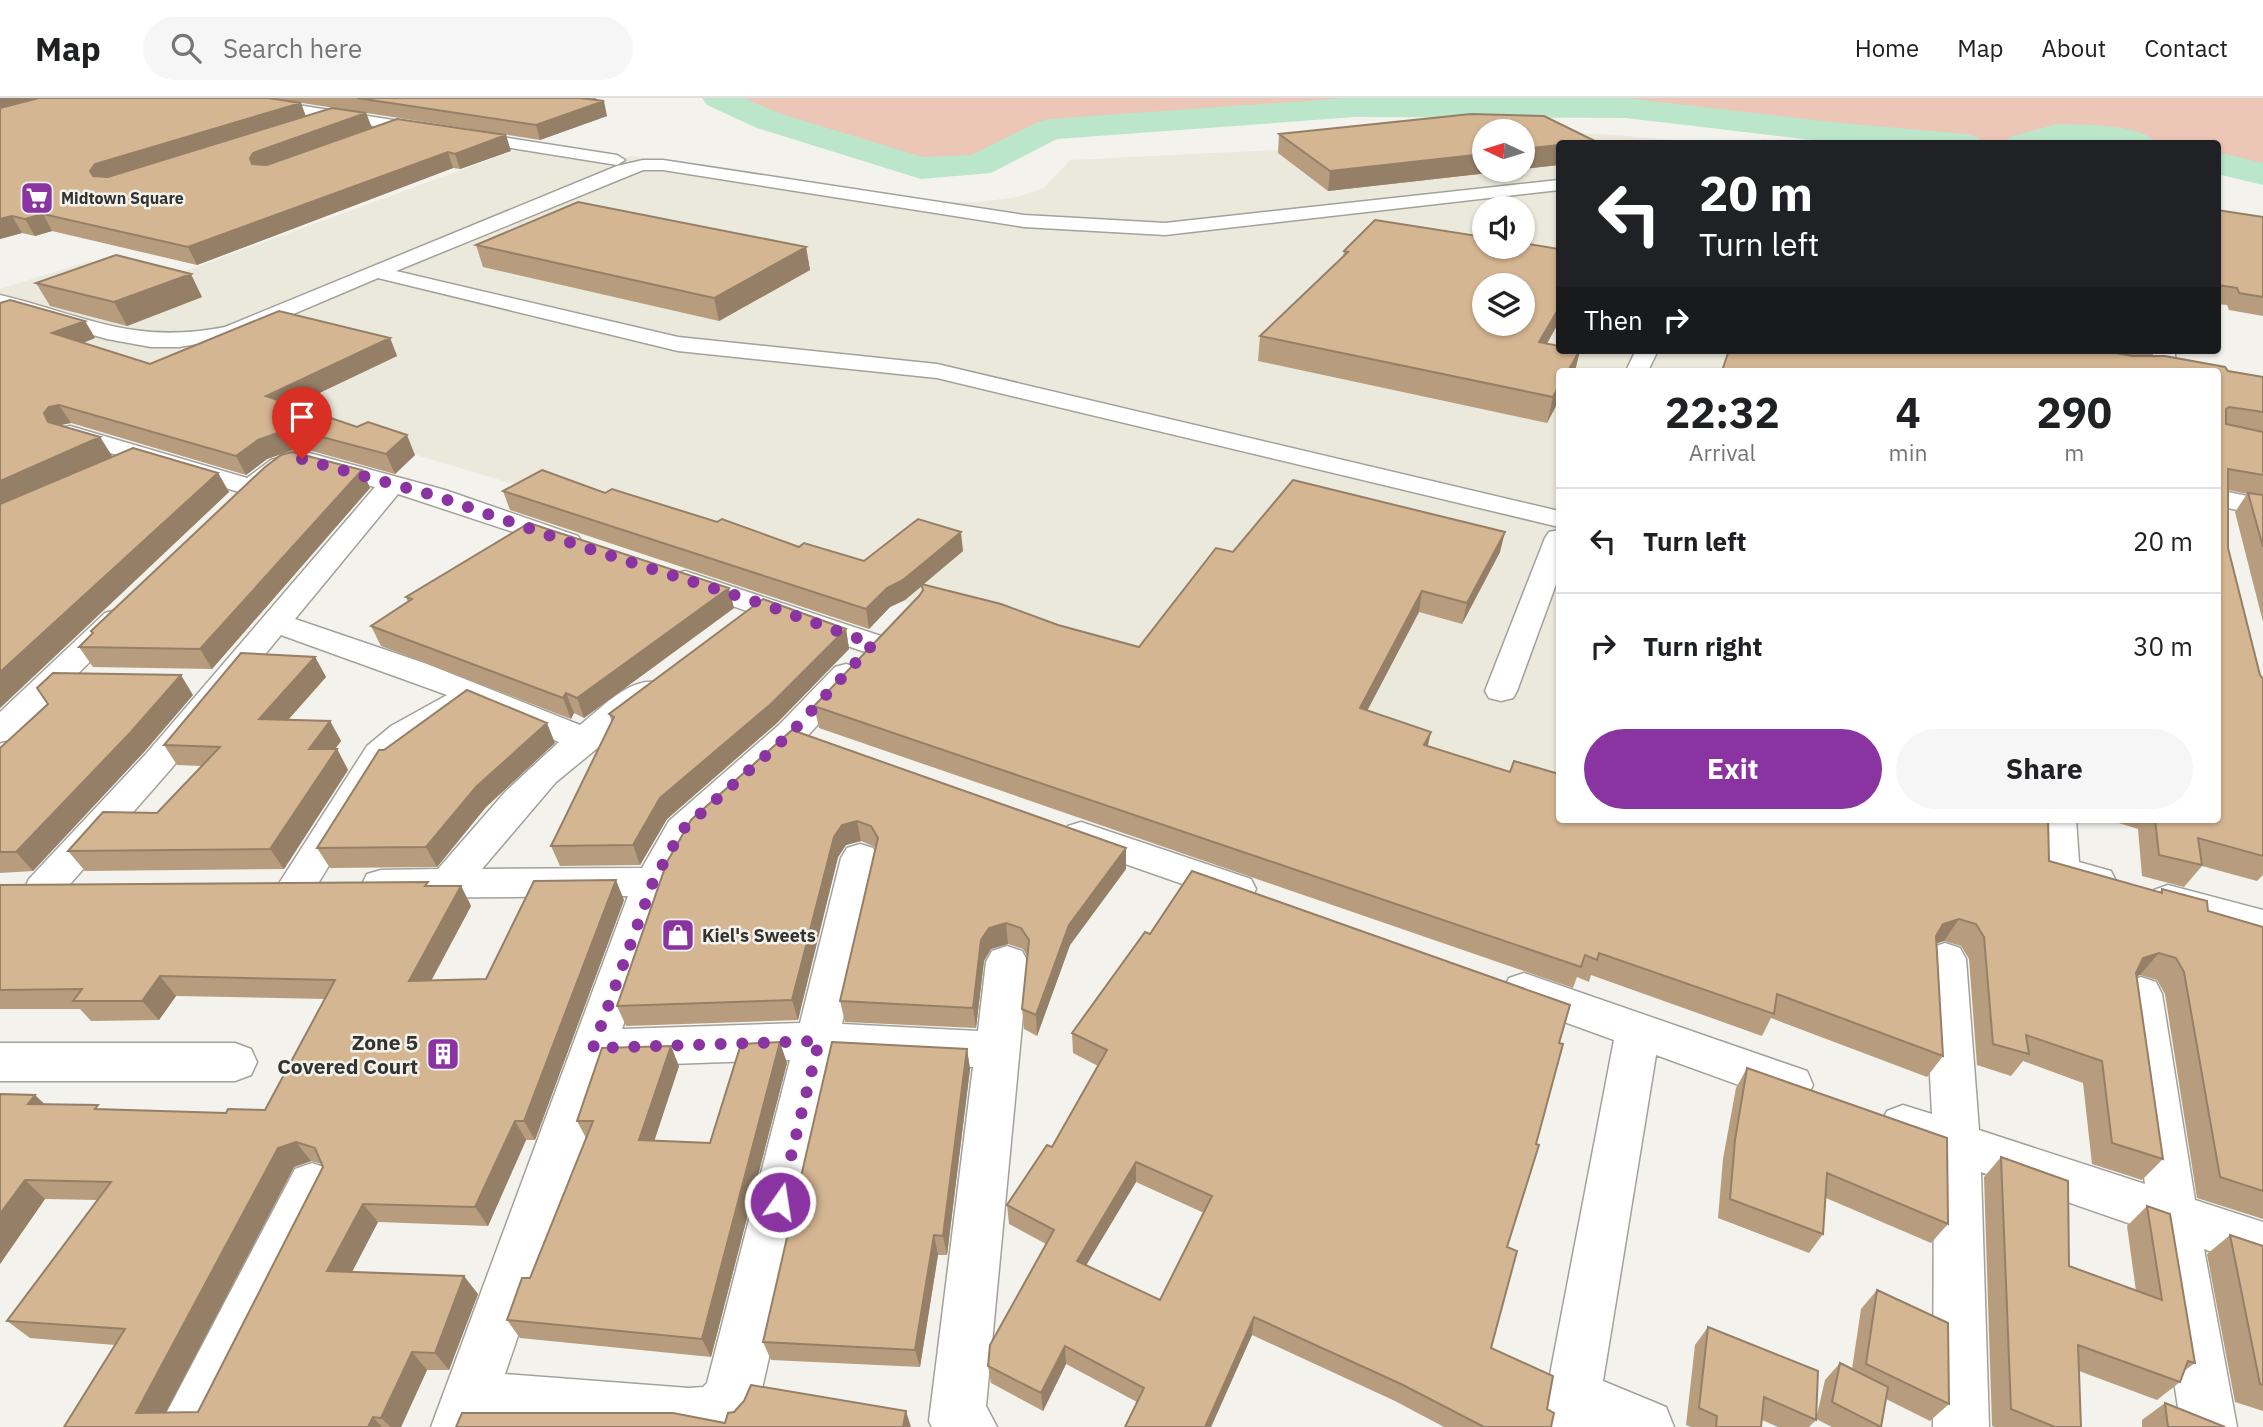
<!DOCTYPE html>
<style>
body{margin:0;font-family:"IBM Plex Sans",sans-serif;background:#f6f6f6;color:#202124;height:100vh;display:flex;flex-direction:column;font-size:26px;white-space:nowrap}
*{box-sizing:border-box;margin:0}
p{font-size:23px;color:#757577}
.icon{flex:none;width:38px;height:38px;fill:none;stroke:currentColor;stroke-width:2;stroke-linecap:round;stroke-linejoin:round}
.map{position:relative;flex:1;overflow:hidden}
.details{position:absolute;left:1556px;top:270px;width:665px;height:455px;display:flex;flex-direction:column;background:#fff;border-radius:7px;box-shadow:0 2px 5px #0004}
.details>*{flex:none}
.top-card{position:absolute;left:1556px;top:42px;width:665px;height:214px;border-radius:7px;box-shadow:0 2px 5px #0004;background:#202124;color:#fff;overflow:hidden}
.needle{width:46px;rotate:274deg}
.controls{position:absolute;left:1472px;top:21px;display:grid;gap:14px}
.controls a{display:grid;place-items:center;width:63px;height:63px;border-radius:50%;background:#fff;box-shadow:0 2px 5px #0004;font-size:35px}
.pin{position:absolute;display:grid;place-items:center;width:60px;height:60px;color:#fff;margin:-72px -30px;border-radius:50% 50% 50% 0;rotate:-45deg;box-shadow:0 0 7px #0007}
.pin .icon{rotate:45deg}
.me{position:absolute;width:77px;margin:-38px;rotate:13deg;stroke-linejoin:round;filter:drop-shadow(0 0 5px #0008)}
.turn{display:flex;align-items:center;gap:24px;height:147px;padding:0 28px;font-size:32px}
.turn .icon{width:91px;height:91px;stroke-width:2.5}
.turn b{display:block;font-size:49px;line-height:60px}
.then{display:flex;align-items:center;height:66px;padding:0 28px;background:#0003;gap:14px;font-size:26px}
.eta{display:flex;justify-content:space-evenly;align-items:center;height:119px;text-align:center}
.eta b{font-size:42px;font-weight:800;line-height:49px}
.action{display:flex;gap:14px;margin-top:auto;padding:14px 28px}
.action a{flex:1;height:80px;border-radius:42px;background:#8a34a2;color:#fff;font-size:28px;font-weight:800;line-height:80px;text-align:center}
.action a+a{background:#f6f6f6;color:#202124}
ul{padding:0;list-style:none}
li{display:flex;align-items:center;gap:21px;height:105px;padding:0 28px;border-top:2px solid #e0e0e0}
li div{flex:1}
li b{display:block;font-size:26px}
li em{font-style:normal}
header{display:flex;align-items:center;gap:42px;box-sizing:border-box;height:98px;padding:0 35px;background:#fff;border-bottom:2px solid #e0e0e0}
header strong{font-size:33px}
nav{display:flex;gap:38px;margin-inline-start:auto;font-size:24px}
.search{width:490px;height:63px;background:#f6f6f6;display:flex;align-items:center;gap:18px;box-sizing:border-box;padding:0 24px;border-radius:38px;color:#757577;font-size:26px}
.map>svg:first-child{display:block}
.built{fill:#ebe9db;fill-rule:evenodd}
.green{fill:#ecc6b7}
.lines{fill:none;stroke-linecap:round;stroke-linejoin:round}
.river{fill:#bbe6c9;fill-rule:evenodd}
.minor-casing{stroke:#a2a19b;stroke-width:3}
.minor{fill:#fff;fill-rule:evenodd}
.wall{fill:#b79d7e;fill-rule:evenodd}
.shaded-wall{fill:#957f67}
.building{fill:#d5b693;stroke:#957f67;stroke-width:2;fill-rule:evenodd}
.route{stroke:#8a34a2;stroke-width:12;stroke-dasharray:0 21.6}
.labels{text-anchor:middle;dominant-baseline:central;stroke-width:5;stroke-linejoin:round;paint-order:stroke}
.far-poi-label{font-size:16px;font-weight:bold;fill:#32322f;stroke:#f3f2ec;text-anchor:start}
.poi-label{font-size:18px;font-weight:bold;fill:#32322f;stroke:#f3f2ec;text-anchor:start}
.near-poi-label{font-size:21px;font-weight:bold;fill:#32322f;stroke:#f3f2ec;text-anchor:end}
</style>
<header>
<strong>Map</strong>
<div class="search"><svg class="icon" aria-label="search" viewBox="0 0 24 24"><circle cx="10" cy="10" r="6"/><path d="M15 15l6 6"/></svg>Search here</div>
<nav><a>Home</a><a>Map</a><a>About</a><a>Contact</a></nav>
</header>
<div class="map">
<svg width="2263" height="1329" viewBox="0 0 2263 1329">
<rect width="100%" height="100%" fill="#f3f2ec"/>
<!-- built -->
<path class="built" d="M1461,34L1484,72H1522L1523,35L1604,36L1704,45L1559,46V252H1953V273H1559V700L0,232V191L89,163L166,180L519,51L607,65L631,58L925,104H980L1017,99L1044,90L1070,62L1277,52ZM1484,110H1522V149H1484ZM1484,187H1522V226H1484Z"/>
<!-- green -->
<path class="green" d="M729,0H2263V71L2217,59V46L2161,45L2128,37L2047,33L2004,45L1986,46L1621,8L1355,7L1044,29L974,64L926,67L773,21Z"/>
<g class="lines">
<!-- river -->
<path class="river" d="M702,0H744L781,16L923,59L971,57L1038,24L1050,21L1347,0H1626L1841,25L1966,36L1978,39L1983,46H1845L1626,20L1355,19L1057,41L991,75L921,81L757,30L707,7Z
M2057,26C2081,27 2143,25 2157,46H2005L2010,39Z
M2217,54L2263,65V87L2217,76Z"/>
<defs>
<path id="minor" d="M218,0H253L617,57L625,62L617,67L225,4Z
M643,62H663L1024,117L1165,125L1559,82V92L1165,137L1024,129L663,72H643L396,173L678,239L937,266L1559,413V429L937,280L678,253L378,180L239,239L179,249H151L107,241L0,210V197C86,218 133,247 225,229L617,68Z
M1636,252H1658L1648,273H1626Z
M2152,252H2174L2178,273H2156Z
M70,328L247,380L271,362L302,353L445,392L578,438L582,444L578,450L568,452L398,396L295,521L427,566L580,627C602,610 631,577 660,585L664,592L660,599L556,684L482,771L642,770L669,723L779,627L835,569L846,566L857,569L862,576L857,583L803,643L696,741L672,784L622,931L800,925L841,760L847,750L860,746L873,750L879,760L842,926L978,933L986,864L992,853L1007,848L1022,853L1028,864L986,1308L997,1329H932L929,1323L973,969L835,962L762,1291L750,1318L741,1329H431L628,798L381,800L367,796L362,786L367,776L381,772L438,771L506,693L559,644L473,608L470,612L415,644L392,664L311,797L297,801L283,797L278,787L367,648L391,628L447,597L281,537L170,672L57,801L43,805L29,801L24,791L29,781L146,656L375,389C354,384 307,364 289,373C275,380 267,394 252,398L61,340L58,335L61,330ZM790,962L707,1285L703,1289L689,1290L505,1276L610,968Z
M2217,392L2263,401V417L2217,408Z
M1559,432V478L1517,593L1513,600L1501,603L1489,600L1485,593L1545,440L1549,434Z
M685,473L884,539L889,546L884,553L873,555L862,553L675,488L670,482L675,476Z
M116,512L127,515L131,521L127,527L12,641L0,644V614L105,515Z
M2040,721H2076L2079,764L2111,773L2116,783L2111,793L2097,797L2046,784L2041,774Z
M1081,724L1251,781L1256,791L1251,801L1237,805L1068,746L1062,737L1068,728Z
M2168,787L2263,812V842L2154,812L2148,802L2154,792Z
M1945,845L1960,850L1966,861L1979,1032L2145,1086L2120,896L2126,884L2141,879L2156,884L2162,896L2195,1102L2263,1124V1172L2204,1151L2237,1329H2181L2151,1133L1981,1074L1989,1329H1933L1934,1058L1887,1041L1880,1027L1887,1013L1903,1007L1932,1016L1924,861L1930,850Z
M1524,875L1807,973L1813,987L1807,1001L1791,1006L1656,957L1603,1283L1666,1309L1674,1329H1540L1614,942L1509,904L1503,892L1509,880Z
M0,945H235L251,951L257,964L251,977L235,983H0Z
M312,1065L329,1071L336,1087L216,1329H159L295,1071Z"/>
</defs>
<!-- minor casing -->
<use href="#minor" class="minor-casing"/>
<!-- minor -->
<use href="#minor" class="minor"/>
</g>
<!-- wall -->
<path class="wall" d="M0,0L301,5L306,18L366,15L372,30L511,53L460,71L453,70L197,167L52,133L35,138L22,135L0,141Z
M270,0H596L607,18L540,42Z
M1279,36L1595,43L1594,46H1559V67L1328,93L1278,55Z
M2217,112L2263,119V218L2229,212L2227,207L2217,206Z
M1375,122L1547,246L1580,252L1575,273L1547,325L1258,263L1260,238L1343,158L1344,153Z
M476,147L806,149L810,172L719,223L483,169Z
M36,185L202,199L127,228L50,208Z
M0,205L85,223L95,240L83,245L150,266L390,240L397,258L294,307L415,357L395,376L312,353L293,352L267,361L246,377L71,325L61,327L100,339L112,358L218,375L229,394L0,610Z
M1728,252H2155L2152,258L2228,273L2263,279V524L2235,414L2247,396L2228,392V450L2260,577L2263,581V777L2257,783L2202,768L2184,789L2142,778L2138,731L2106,721H2217V273Z
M362,372L370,390L212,571L93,569L79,549Z
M503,393L605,395L799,449L864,463L963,453L923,486L1058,527L1139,549L1233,454H1500L1462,526L1419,514L1367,613L1428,648L1559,721L2049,763L2160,794L2162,791L2208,813L2263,829V1121L2197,1100L2165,896L2157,882L2140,877L2136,878L2163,1061L2142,1082L2092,1066L2083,985L2023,963L2011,978L1977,967L1969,861L1961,848L1944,843L1936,845L1943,958L1927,979L1771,920L1762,938L1591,877L1589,884L1577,879L1573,890L819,630L814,608L919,498L922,493V488L905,502L890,509L869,531L510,412Z
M406,499L734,510L584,620L574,615L571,621L381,548L371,528L408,504Z
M846,531L849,551L777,625L667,721L640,767L560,768L551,748L612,624L609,616Z
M315,559L326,579L288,622L330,623L341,643L335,651H337L348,672L284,771L85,773L68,753L157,715L202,668L177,667L164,647Z
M193,597L144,654L33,773L0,775V650Z
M792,632L1126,771L1070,847L1037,938L1024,931L1022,911L1027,858L1023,851L1008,846L991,851L984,863L976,930L845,924L840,903L875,749L861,743L846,747L838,759L798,922L626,928L617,908Z
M555,645L486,709L437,769L330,770L317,750Z
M0,787L461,788L471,808L431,882L486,881L624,802L535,1042H526L488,1128L378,1124L352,1174L478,1196L449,1272H427L401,1329H64L115,1247L30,1240L7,1223L98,1102L45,1101L0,1166V996L45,1006L103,1012L226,1015L265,1012L325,901L176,898L159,922L91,923L80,911H0ZM311,1063L322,1066L323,1069L198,1314H166L294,1069Z
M1150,836L1559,945L1507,1149L1491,1250L1547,1311L1551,1329H1444L1395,1303L1252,1237L1211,1329H1125L1137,1304L1066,1266L1043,1313L991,1285L988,1268L1046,1146L1009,1126L1007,1107L1052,1049L1098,968L1073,955L1072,935ZM1136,1084L1204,1115L1160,1202L1086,1167Z
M967,951L970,971L947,1157H938L920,1269L771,1262L763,1244Z
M787,965L711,1259L520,1240L507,1222L530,1180L586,1040L577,1023L679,968L654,1043L710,1045Z
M1747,970L1948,1126L1931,1145L1826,1100L1823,1136L1809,1155L1718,1120L1723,1061L1736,990Z
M2001,1059L2069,1168L2136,1193L2127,1128L2147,1108L2195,1265L2184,1273L2180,1284L2157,1302L2079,1273L2081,1329H1995L1992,1328L1984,1079Z
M2230,1137L2263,1148V1313L2235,1304L2207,1156Z
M1877,1192L1949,1306L1930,1323L1886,1301L1881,1329H1832L1816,1321L1825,1282L1840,1265L1852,1271L1861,1211Z
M1708,1229L1816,1322L1809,1329H1778L1762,1322L1761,1329H1691L1686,1327L1695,1247Z
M2165,1305L2225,1329H2142V1322Z"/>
<!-- shaded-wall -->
<path class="shaded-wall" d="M0,0H45L0,11Z
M604,3L607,18L540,42L536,27Z
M301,5L306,20L98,89L90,73L95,66Z
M366,15L372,30L260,71L252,66L250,60L253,55Z
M506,37L511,53L460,71L455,56Z
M1559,47V67L1522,71V51Z
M448,54L453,70L197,167L188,149Z
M1484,56V72H1515L1328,93L1330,73Z
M43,116L52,133L35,138L25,121Z
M12,118L22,135L0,141V121Z
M806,149L810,172L719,223L714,200Z
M191,176L202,199L127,228L114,204Z
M1559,210V224L1534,269L1539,244Z
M85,223L95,240L62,253L52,235Z
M390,240L397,258L275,316L266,298Z
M1580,252L1575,273H1568Z
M1559,288V302L1547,325L1553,299Z
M59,307L71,325L60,327L48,324L44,315L49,309Z
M283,333L293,352L267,361L246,377L236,358L258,342Z
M407,337L415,357L395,376L386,356Z
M100,339L112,358L0,408V383Z
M362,372L370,390L212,571L200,551Z
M218,375L229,394L0,610V574Z
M961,434L963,453L905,502L890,509L869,531L866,511L887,490Z
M1505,434L1500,454L1462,526L1467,505Z
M729,490L734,510L584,620L577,600Z
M1422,493L1419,514L1357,632L1360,610Z
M846,531L849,551L777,625L667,721L640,767L633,747L660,700Z
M315,559L326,579L271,641L259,621Z
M181,577L193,597L144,654L33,773L16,754Z
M566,595L574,615L571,621L563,600Z
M330,623L341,643L320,671L309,651Z
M547,625L555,645L486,709L437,769L426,749L476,689Z
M1431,634L1426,656L1424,647Z
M337,651L348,672L284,771L270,751Z
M857,723L861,743L846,747L838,759L798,922L792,902L834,739L842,727Z
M1126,750V771L1070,847L1037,938L1036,917L1069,827Z
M616,782L624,802L535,1042L524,1023Z
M461,788L471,808L421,902L409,883Z
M1959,821L1944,843L1929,848L1943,826Z
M1006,825L1008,846L991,851L984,863L976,930L973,910L981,842L989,830Z
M2159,855L2140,877L2125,882L2143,860Z
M160,878L176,898L159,922L142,903Z
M780,944L787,965L711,1259L702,1241Z
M671,948L679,968L648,1062L639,1042Z
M967,951L970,971L947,1157L943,1138Z
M35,997L55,1016L28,1006Z
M515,1023L526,1042L488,1128L475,1109Z
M296,1044L311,1063L294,1069L158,1329L136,1315L278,1050Z
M1136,1064V1084L1078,1181L1077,1163Z
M25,1082L45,1101L0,1166V1116Z
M363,1106L378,1124L343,1191L327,1173Z
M934,1137L938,1157L920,1269L915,1252Z
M464,1178L478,1196L449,1272L435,1255Z
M1254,1219L1252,1237L1211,1329H1205Z
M1065,1248L1066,1266L1043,1313L1041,1295Z
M412,1254L427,1272L401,1329H391L381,1320Z
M906,1313L911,1329H903Z
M373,1319L382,1329H368Z"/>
<!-- building -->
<path class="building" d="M39,0H268L301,5L95,66L90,73L93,78L108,79L332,10L366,15L253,55L250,60L252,66L267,67L397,21L506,37L455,56L448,54L188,149L43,116L25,121L12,118L0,121V10Z
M357,0H580L604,3L536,27Z
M1471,16L1544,18L1595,43L1575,46H1559V47L1522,51V33H1484V56L1330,73L1279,36Z
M1764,43L1782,46H1764Z
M578,104L806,149L714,200L476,147Z
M2217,112L2263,119V199L2239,195L2237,190L2217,187Z
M1375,122L1484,139V149H1522V145L1559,151V210L1539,244L1559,248V252H1580L1568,273H1559V288L1553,299L1260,238L1348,154L1344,153ZM1484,187H1522V226H1484Z
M116,157L191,176L114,204L36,185Z
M10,202L85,223L52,235L150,266L279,213L390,240L266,298L357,329L368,324L407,337L386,356L303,334L283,333L258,342L236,358L59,307L49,309L44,315L48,324L100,339L0,383V205Z
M1729,252H2099L2133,258H2165L2225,269L2228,273L2263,279V314L2229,309L2226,311V326L2263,334V377L2228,371V450L2260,577L2263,581V758L2198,740L2202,767L2159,757L2155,721H2217V273H1722Z
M133,350L218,375L0,574V406Z
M292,354L362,372L200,551L79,549L93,535L91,533L265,369L281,357Z
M542,372L605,395L612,391L717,424L722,421L799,449L804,445L864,463L918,421L961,434L903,482L887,490L866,511L503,393Z
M1293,382L1505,434L1467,505L1422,493L1360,610L1431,634L1424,647L1510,674L1514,663L1559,676V721H2048L2049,763L2162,795V791L2207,803L2208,813L2263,829V1093L2220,1079L2184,874L2176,860L2159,855L2143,860L2136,875L2163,1061L2112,1045L2102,963L2026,937L2029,956L1993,946L1984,839L1976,826L1959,821L1943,826L1936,838L1943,958L1777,896L1774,916L1599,855L1597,862L1585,857L1581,869L814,608L919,498L923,492L921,486L1001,506L1058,527L1139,549L1216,450L1233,454Z
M2248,395L2263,397V449Z
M529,425L729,490L577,600L566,595L563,600L371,528L412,501L406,499Z
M763,501L846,531L772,605L660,700L633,747L551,748L614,619L609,616Z
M241,555L315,559L259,621L330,623L309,651H337L270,751L68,753L103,714L157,715L220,649L164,647Z
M53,575L181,577L130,635L16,754H0V650L48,606L37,590Z
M467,592L547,625L476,689L426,749L317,750L379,652H384Z
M792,632L1126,750L1069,827L1036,917L1022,911L1029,842L1021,830L1006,825L989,830L981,842L973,910L840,903L878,740L871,728L857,723L842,727L834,739L792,902L617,908L667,764L691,722Z
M1192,773L1570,907L1559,945L1563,946L1536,1046L1539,1047L1507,1149L1517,1153L1491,1250L1553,1278L1547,1311L1554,1315L1551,1329H1484L1401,1286L1254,1219L1205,1329H1125L1144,1290L1065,1248L1041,1295L988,1268L990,1247L1054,1132L1007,1107L1047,1047L1052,1049L1107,952L1072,935L1145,834L1150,836ZM1136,1064L1212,1098L1160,1202L1077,1163Z
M616,782L524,1023H515L475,1109L363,1106L327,1173L464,1178L435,1255L412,1254L381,1320L373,1319L368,1329H64L125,1231L7,1223L111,1084L25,1082L0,1116V996L35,997L28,1006L98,1007L95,1011L226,1015L228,1011L265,1012L335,882L160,878L142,903H73L82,891L0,892V787L428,784L425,788H461L409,883L486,881L534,783ZM296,1044L315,1050L323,1069L198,1314L136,1315L278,1050Z
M780,944L702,1241L507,1222L522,1180H530L593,1023H577L602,950L671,948L639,1042L710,1045L741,946Z
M832,944L967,951L943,1138L934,1137L915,1252L763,1244Z
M1747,970L1947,1040L1948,1126L1827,1075L1823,1136L1730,1101L1735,1042Z
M2001,1059L2068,1083L2069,1168L2162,1202L2147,1108L2170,1116L2195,1265L2188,1263L2180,1284L2078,1247L2081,1329H2055L2011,1311Z
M2230,1137L2263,1148V1287L2260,1286Z
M1877,1192L1948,1225L1949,1306L1866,1266Z
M1708,1229L1818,1273L1816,1322L1764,1299L1761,1329H1716L1717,1318L1699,1310Z
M1840,1265L1888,1289L1881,1329L1832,1304Z
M751,1287L906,1313L903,1329H456L462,1315H673L725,1325L728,1315L734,1314L744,1303Z
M2165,1305L2225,1329H2168Z"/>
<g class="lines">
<!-- route -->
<path class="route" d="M302,361L436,398L583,449L763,506L873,546L791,635L682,732L653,784L593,950L819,943L780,1104"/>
</g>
<!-- icons -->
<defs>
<symbol id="supermarket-square" viewBox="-11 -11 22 22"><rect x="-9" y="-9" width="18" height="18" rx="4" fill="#8a34a2" stroke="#f3f2ec"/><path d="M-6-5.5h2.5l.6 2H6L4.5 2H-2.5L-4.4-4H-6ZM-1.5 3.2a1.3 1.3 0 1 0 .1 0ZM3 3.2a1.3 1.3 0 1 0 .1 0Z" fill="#fff"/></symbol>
<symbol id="shop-square" viewBox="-11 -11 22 22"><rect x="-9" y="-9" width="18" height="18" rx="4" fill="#8a34a2" stroke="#f3f2ec"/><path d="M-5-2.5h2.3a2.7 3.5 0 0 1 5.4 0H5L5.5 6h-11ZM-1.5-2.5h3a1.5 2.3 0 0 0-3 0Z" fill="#fff"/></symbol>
<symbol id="building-square" viewBox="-11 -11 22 22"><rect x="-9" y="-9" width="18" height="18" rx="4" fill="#8a34a2" stroke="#f3f2ec"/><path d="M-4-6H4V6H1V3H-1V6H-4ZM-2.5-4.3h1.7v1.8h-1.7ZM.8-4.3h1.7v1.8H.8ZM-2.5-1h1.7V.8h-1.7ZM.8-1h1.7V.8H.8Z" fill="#fff"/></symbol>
</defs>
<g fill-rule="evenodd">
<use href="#supermarket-square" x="18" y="81" width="38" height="38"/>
<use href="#shop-square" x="659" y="818" width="38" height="38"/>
<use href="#building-square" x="424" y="937" width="38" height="38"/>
</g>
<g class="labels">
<!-- far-poi labels -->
<g class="far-poi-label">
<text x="61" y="100">Midtown Square</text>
</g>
<!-- poi labels -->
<g class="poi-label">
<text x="702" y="837">Kiel's Sweets</text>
</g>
<!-- near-poi labels -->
<g class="near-poi-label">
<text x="418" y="944">Zone 5<tspan x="418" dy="24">Covered Court</tspan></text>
</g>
</g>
</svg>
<div class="controls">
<a><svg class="needle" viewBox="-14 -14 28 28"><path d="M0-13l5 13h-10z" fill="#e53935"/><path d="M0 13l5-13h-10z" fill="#757577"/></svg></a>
<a><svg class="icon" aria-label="sound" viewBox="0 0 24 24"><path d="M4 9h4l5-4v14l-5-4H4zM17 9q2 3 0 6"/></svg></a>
<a><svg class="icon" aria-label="layers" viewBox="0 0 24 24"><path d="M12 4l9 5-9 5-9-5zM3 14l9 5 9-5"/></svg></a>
</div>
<div class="pin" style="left:302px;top:361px;background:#d93025"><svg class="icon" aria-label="arrive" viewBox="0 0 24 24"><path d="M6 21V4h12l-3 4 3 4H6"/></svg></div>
<svg class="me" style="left:780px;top:1104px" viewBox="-20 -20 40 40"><circle r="17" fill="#8a34a2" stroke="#fff" stroke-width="3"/><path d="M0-11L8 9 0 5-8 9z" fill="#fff"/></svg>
<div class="top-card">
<div class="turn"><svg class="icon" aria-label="left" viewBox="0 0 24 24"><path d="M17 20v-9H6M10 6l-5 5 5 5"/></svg><div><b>20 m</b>Turn left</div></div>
<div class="then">Then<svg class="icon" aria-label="right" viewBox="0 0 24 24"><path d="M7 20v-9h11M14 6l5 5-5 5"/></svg></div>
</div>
<section class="details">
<div class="eta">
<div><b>22:32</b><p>Arrival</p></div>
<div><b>4</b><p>min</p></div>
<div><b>290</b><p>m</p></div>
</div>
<ul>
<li><svg class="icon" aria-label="left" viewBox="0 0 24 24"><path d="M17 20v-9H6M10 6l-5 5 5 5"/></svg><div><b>Turn left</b></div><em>20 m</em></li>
<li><svg class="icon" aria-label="right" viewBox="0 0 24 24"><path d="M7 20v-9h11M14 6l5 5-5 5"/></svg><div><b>Turn right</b></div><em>30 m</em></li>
</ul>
<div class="action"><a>Exit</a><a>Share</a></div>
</section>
</div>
